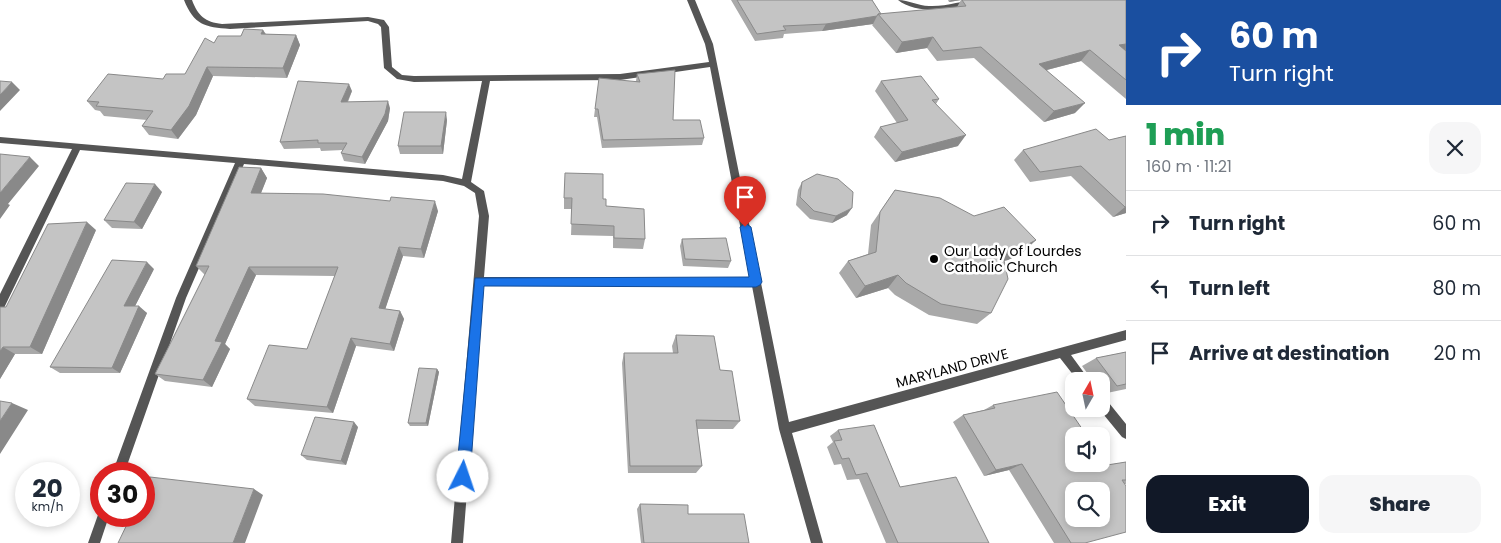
<!DOCTYPE html>
<meta charset="utf-8">
<style>
body{margin:0;font-family:Poppins,sans-serif;background:#f6f6f7;color:#1f2937;height:100vh;display:flex;flex-direction:column;font-size:19px;white-space:nowrap}
*{box-sizing:border-box;margin:0}
p{font-size:16px;color:#747a83}
.icon{flex:none;width:28px;height:28px;fill:none;stroke:currentColor;stroke-width:2;stroke-linecap:round;stroke-linejoin:round}
.map{position:relative;flex:1;overflow:hidden}
.drawer{display:flex;flex-direction:column;background:#fff;width:375px}
.drawer>*{flex:none}
.top-card{background:#1a4fa0;color:#fff;overflow:hidden}
.needle{width:32px;rotate:9deg}
.buttons{position:absolute;left:1065px;top:372px;display:grid;gap:10px}
.buttons a{display:grid;place-items:center;width:45px;height:45px;border-radius:10px;background:#fff;box-shadow:0 2px 8px #0003;font-size:25px}
.speed{position:absolute;left:15px;top:462px;display:flex;gap:10px;font-size:25px;font-weight:700;text-align:center}
.speed>*{display:grid;place-content:center;width:65px;height:65px;border-radius:50%;background:#fff;box-shadow:0 2px 8px #0003;line-height:1}
.speed small{font-size:12px;font-weight:400}
.speed .limit{border:8px solid #d22;background:#fff;color:#111}
.pin{position:absolute;display:grid;place-items:center;width:42px;height:42px;color:#fff;margin:-51px -21px;border-radius:50% 50% 50% 0;rotate:-45deg;box-shadow:0 0 5px #0007}
.pin .icon{rotate:45deg}
.me{position:absolute;width:55px;margin:-28px;rotate:4deg;stroke-linejoin:round;filter:drop-shadow(0 0 4px #0008)}
.turn{display:flex;align-items:center;gap:18px;height:105px;padding:0 20px;font-size:22px}
.turn .icon{width:65px;height:65px;stroke-width:2.5}
.turn b{display:block;font-size:35px;line-height:42px}
.round{display:grid;place-items:center;flex:none;width:52px;height:52px;border-radius:15px;background:#f6f6f7}
.head{display:flex;align-items:center;justify-content:space-between;height:85px;padding:0 20px}
h1{font-size:30px;font-weight:800;line-height:38px;color:#1e9e55}
.cta{display:flex;gap:10px;margin-top:auto;padding:10px 20px}
.cta a{flex:1;height:58px;border-radius:15px;background:#111827;color:#fff;font-size:20px;font-weight:800;line-height:58px;text-align:center}
.cta a+a{background:#f6f6f7;color:#1f2937}
ul{padding:0;list-style:none}
li{display:flex;align-items:center;gap:15px;height:65px;padding:0 20px;border-top:1px solid #e0e1e3}
li div{flex:1}
li b{display:block;font-size:19px}
li em{font-style:normal}
main{display:flex;flex:1;min-height:0}
.map>svg:first-child{display:block}
.lines{fill:none;stroke-linecap:round;stroke-linejoin:round}
.street{fill:#555;fill-rule:evenodd}
.wall{fill:#a9a9a9}
.shaded-wall{fill:#898989}
.building{fill:#c4c4c4;stroke:#898989;fill-rule:evenodd}
.route{fill:#1a73e8;stroke:#114b97}
.poi-dot{fill:#000;stroke:#fff;stroke-width:2}
.labels{text-anchor:middle;dominant-baseline:central;stroke-width:5;stroke-linejoin:round;paint-order:stroke}
.poi-label{font-size:14px;fill:#000;stroke:#fff;text-anchor:start}
.street-label{font-size:14px;fill:#000;stroke:#fff}
</style>
<main>
<div class="map">
<svg width="1126" height="543" viewBox="0 0 1126 543">
<rect width="100%" height="100%" fill="#fff"/>
<g class="lines">
<!-- street -->
<path class="street" d="M184,0H192C198,16 205,22 222,24L368,17L384,20L389,27L392,67L402,75L414,76L620,74L709,62L705,44L687,0H695L713,44L789,422L1126,330V340L1071,355L1090,381H1078L1060,358L792,433L823,543H811L779,429L752,286L483,285L463,543H451L479,216L475,193L464,186L443,181L244,164L186,298L124,474H112L176,298L235,163L80,150L4,308L0,309V294L72,149L0,143V137L443,175L462,179L482,81L414,82L397,79L384,68L381,27L378,24L368,21L230,29C205,27 194,25 184,0ZM710,67L750,278L484,277L489,216L484,191L471,182L490,81L620,80Z
M898,0C909,0 918,6 929,6C946,7 962,0 980,0C961,12 916,15 898,0Z
M1101,397L1105,398L1126,424V439L1122,437L1099,409H1101Z
M101,510V516H109L100,543H88L99,512Z"/>
</g>
<!-- wall -->
<path class="wall" d="M731,0H872L881,14L957,7L961,0L949,2L948,0H1126V99L1081,61L1047,70L1075,113L1044,122L974,58L937,61L927,48L896,53L872,25L873,24L822,31L784,34L783,38L755,41Z
M263,30L266,34L296,35L300,45L287,78L213,76L196,115L178,139L149,135L142,126L147,120L104,116L100,111L95,110L87,101L163,79L185,74L214,43Z
M637,74L673,120L704,138L702,145L602,148L597,117H594L595,109L636,81Z
M881,81L939,99L936,104L958,146L895,162L874,137L880,127L897,123L875,91Z
M352,91L348,102L390,108L388,121L365,164L344,161L341,153L343,150L321,151L320,148L284,149L280,142Z
M447,120L443,154H400L398,146Z
M1126,136V213L1113,217L1071,176L1030,182L1014,160L1023,150L1109,140Z
M261,168L267,178L261,193L438,211L424,258L403,256L385,309L400,311L404,319L394,351L356,346L333,413L255,406L247,399L307,349L335,276L256,275L225,344L230,349L212,387L165,381L155,374L205,275L196,266Z
M802,182L847,215L832,223L810,219L796,205L798,190Z
M895,190L974,216L1036,240L1022,253L1008,260L1004,261L991,313L977,324L929,315L895,295L888,288L856,298L839,273L848,261L868,254L871,225Z
M162,192L142,229L112,228L104,220Z
M564,198L603,199L606,206L645,239L643,249L613,248V236L571,235L572,209H564Z
M96,230L42,354H15L0,379L6,307Z
M682,239L731,261L728,268L683,266L680,246Z
M154,269L135,306L147,313L120,373H60L50,367Z
M676,335L720,370L740,421L733,429H697L702,466L696,473H628L622,363L624,353H673L672,346Z
M1126,352V389L1102,394L1101,392V381H1093L1082,366L1096,358Z
M437,369L439,372L428,426H410L408,423Z
M993,405L1107,465L1126,462V484H1124L1085,543H1054L1009,470L984,476L953,422L963,415L984,410Z
M358,427L346,465L307,460L301,455Z
M838,430L900,487L989,543H886L859,479L847,480L841,464L834,465L827,447L833,442L830,436Z
M640,504L688,514L749,543H641L637,509Z"/>
<!-- shaded-wall -->
<path class="shaded-wall" d="M951,0H961L949,2Z
M877,16L873,24L822,31L826,24Z
M263,30L268,39L261,34Z
M296,35L300,45L287,78L283,68Z
M933,37L927,48L896,53L902,42Z
M1126,44V52L1119,45Z
M1090,50L1081,61L1031,74L1039,64Z
M207,67L213,76L196,115L178,139L171,130Z
M12,82L20,90L0,111V95Z
M349,84L352,91L344,109L341,102Z
M388,101L390,108L388,121L365,164L362,157Z
M1085,103L1075,113L1044,122L1054,111Z
M446,112L447,120L443,154L441,146Z
M966,135L958,146L895,162L902,152Z
M30,157L39,166L8,204L10,205L0,219V193Z
M261,168L267,178L257,203L251,193Z
M155,184L162,192L142,229L134,222Z
M435,201L438,211L424,258L421,249Z
M1126,207V213L1113,217L1125,207Z
M852,208L847,215L832,223L836,216Z
M87,222L96,230L42,354L30,347Z
M1036,240L1022,253L1008,260L988,264L1002,251Z
M399,247L403,256L383,316L379,308Z
M147,262L154,269L132,312L124,306Z
M249,267L256,275L225,344L230,349L212,387L203,380L215,341Z
M898,275L888,288L856,298L865,286Z
M139,306L147,313L120,373L112,368Z
M400,311L404,319L394,351L390,344Z
M351,338L356,346L333,413L327,407Z
M3,347L15,354L0,379V351Z
M437,369L439,372L428,426L426,423Z
M12,403L28,410L0,454V421Z
M354,422L358,427L346,465L341,461Z
M1022,464L1009,470L984,476L996,470Z
M254,489L263,495L245,543H233Z"/>
<!-- building -->
<path class="building" d="M737,0H872L881,14H878L877,16L826,24L783,26L786,30L757,34Z
M962,0H1126V44L1119,45L1126,51V80L1090,50L1039,64L1085,103L1054,111L981,47L943,51L933,37L902,42L878,14L966,6Z
M244,29L263,30L261,34L296,35L283,68L207,67L189,106L171,130L142,126L153,111L96,106L99,102L87,101L108,74L163,79L166,74H185L205,38L214,43L218,36H241Z
M675,70L673,120H700L704,138L603,140L598,109H595L599,78L640,82L637,74Z
M921,76L939,99L932,100L966,135L902,152L880,127L908,120L881,81Z
M0,81L12,82L0,95Z
M298,81L349,84L341,102L388,101L385,114L362,157L341,153L347,143H318V140L280,142Z
M404,112H446L441,146H398Z
M1096,129L1109,140L1126,136V207H1125L1081,166L1040,172L1023,150Z
M0,154L30,157L0,193Z
M239,167L261,168L251,193L323,194L390,201L391,197L435,201L421,249L399,247L379,308L400,311L390,344L351,338L327,407L247,399L269,345L307,349L338,267H249L215,341L222,342L203,380L155,374L209,266H196Z
M565,173L603,174V199H606V206L644,209L645,239L614,238V226L571,224L572,198H564Z
M817,174L838,179L853,192L852,208L836,216L814,211L800,197L802,182Z
M126,183L155,184L134,222L104,220Z
M895,190L940,198L974,216L1004,207L1036,240L1021,248L1002,251L1008,279L991,313L941,304L906,283L898,275L865,286L848,261L876,252L880,212Z
M87,222L30,347H3L0,351V307H6L48,224Z
M726,238L731,261L685,259L682,239Z
M112,260L147,262L124,306H139L112,368L50,367Z
M676,335L714,336L720,370L732,371L740,421L696,420L702,466H630L624,353H678Z
M1126,352V384L1117,386L1096,358Z
M419,368L437,369L426,423H408Z
M1057,392L1087,436H1074V464H1101V457L1107,465L1126,462V480H1122L1126,486V532L1085,543H1071L1022,464L996,470L963,415L995,408L993,405ZM1074,491H1101V519H1074Z
M0,401L12,403L0,421Z
M315,417L354,422L341,461L301,455Z
M874,425L900,487L956,477L989,543H898L867,473L856,475L849,458L842,459L834,441L842,440L838,430Z
M150,477L254,489L233,543H118L131,516H144V490Z
M640,504L688,505V514H744L749,543H644Z"/>
<!-- route -->
<path class="route" d="M745,223L751,227L762,282L760,285L756,287L484,286L470,477L468,482L463,484L458,482L456,477L475,278L749,277L740,227Z"/>
<!-- markers -->
<circle class="poi-dot" cx="934" cy="259" r="5"/>
<g class="labels">
<!-- poi labels -->
<g class="poi-label">
<text x="944" y="251">Our Lady of Lourdes<tspan x="944" dy="16">Catholic Church</tspan></text>
</g>
<!-- street labels -->
<g class="street-label">
<text transform="translate(952 368) rotate(-15)">MARYLAND DRIVE</text>
</g>
</g>
</svg>
<div class="buttons">
<a><svg class="needle" viewBox="-14 -14 28 28"><path d="M0-13l5 13h-10z" fill="#e53935"/><path d="M0 13l5-13h-10z" fill="#747a83"/></svg></a>
<a><svg class="icon" aria-label="sound" viewBox="0 0 24 24"><path d="M4 9h4l5-4v14l-5-4H4zM17 9q2 3 0 6"/></svg></a>
<a><svg class="icon" aria-label="search" viewBox="0 0 24 24"><circle cx="10" cy="10" r="6"/><path d="M15 15l6 6"/></svg></a>
</div>
<div class="speed"><div>20<small>km/h</small></div><div class="limit">30</div></div>
<div class="pin" style="left:745px;top:227px;background:#d93025"><svg class="icon" aria-label="arrive" viewBox="0 0 24 24"><path d="M6 21V4h12l-3 4 3 4H6"/></svg></div>
<svg class="me" style="left:463px;top:477px" viewBox="-20 -20 40 40"><circle r="19" fill="#fff"/><path d="M0-13L10 11 0 6-10 11z" fill="#1a73e8"/></svg>
</div>
<section class="drawer">
<div class="top-card">
<div class="turn"><svg class="icon" aria-label="right" viewBox="0 0 24 24"><path d="M7 20v-9h11M14 6l5 5-5 5"/></svg><div><b>60 m</b>Turn right</div></div>
</div>
<div class="head"><div><h1>1 min</h1><p>160 m · 11:21</p></div><a class="round"><svg class="icon" aria-label="close" viewBox="0 0 24 24"><path d="M6 6l12 12M18 6L6 18"/></svg></a></div>
<ul>
<li><svg class="icon" aria-label="right" viewBox="0 0 24 24"><path d="M7 20v-9h11M14 6l5 5-5 5"/></svg><div><b>Turn right</b></div><em>60 m</em></li>
<li><svg class="icon" aria-label="left" viewBox="0 0 24 24"><path d="M17 20v-9H6M10 6l-5 5 5 5"/></svg><div><b>Turn left</b></div><em>80 m</em></li>
<li><svg class="icon" aria-label="arrive" viewBox="0 0 24 24"><path d="M6 21V4h12l-3 4 3 4H6"/></svg><div><b>Arrive at destination</b></div><em>20 m</em></li>
</ul>
<div class="cta"><a>Exit</a><a>Share</a></div>
</section>
</main>
